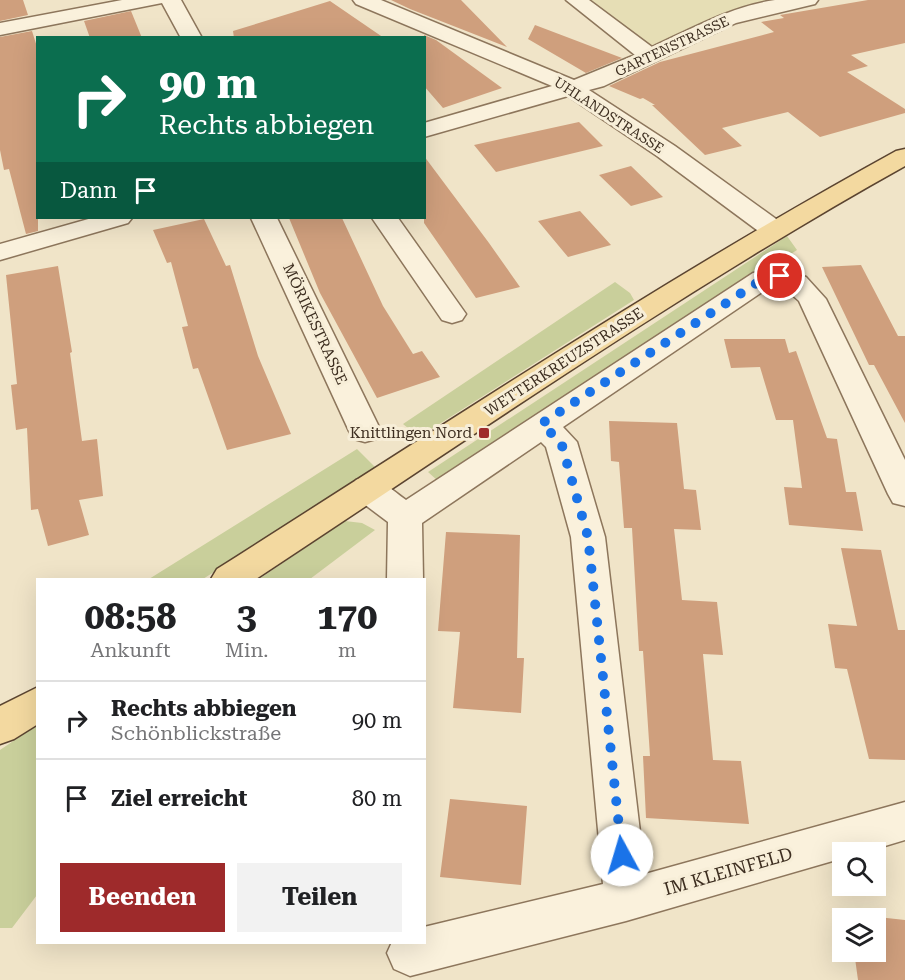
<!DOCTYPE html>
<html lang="de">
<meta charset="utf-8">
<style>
body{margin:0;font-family:"Roboto Serif",serif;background:#f2f2f2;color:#202124;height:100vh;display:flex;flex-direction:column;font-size:22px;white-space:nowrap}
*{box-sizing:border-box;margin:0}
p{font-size:20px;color:#757577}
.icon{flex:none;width:33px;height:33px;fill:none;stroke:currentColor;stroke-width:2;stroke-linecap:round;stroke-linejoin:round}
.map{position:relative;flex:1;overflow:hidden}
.drawer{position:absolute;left:36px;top:578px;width:390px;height:366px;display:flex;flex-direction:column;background:#fff;border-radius:0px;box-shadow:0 6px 24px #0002}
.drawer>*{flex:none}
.banner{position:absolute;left:36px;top:36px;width:390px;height:183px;border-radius:0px;box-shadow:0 6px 24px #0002;background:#0b6e4f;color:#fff;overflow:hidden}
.buttons{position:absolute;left:832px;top:842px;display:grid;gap:12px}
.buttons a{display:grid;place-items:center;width:54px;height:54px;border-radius:0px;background:#fff;box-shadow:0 6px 24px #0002;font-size:30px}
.pin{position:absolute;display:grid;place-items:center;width:51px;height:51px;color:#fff;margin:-26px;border:3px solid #fff;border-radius:50%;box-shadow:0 2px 6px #0007}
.me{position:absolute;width:66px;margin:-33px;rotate:354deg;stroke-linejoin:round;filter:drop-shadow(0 0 4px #0008)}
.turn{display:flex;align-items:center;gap:21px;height:126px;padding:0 24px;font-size:27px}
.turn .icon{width:78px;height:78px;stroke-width:2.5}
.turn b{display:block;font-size:42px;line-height:51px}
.then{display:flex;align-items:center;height:57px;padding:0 24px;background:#0003;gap:12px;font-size:22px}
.eta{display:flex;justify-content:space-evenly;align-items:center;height:102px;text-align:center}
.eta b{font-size:36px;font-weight:700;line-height:42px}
.button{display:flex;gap:12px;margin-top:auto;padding:12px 24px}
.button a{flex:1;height:69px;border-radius:0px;background:#9e2a2b;color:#fff;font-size:24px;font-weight:700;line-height:69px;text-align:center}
.button a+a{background:#f2f2f2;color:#202124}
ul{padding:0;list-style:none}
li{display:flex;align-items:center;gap:18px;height:78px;padding:0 24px;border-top:2px solid #e0e0e0}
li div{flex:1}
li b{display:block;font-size:22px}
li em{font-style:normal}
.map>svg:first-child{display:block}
.farmland{fill:#e6deb5}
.green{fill:#c9cf9b}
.building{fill:#cf9f7d}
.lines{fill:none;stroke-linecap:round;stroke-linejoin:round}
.minor-casing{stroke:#8d765c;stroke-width:3}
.major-casing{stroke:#5b4430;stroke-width:3}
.minor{fill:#faf1dc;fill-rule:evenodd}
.major{fill:#f3d9a0;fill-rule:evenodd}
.route{stroke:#1a73e8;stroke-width:10;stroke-dasharray:0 18}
.poi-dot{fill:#9e2a2b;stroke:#f7eed8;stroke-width:2}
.labels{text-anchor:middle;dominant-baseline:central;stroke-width:6;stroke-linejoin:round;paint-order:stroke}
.far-street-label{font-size:14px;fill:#3d2e20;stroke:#f7eed8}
.street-label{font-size:15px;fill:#3d2e20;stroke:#f7eed8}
.poi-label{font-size:15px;fill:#3d2e20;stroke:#f7eed8;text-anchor:end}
.near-street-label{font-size:18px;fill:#3d2e20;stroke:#f7eed8}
</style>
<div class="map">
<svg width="905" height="980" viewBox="0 0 905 980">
<rect width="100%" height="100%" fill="#f0e4c8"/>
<!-- farmland -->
<path class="farmland" d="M591,0H770L774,3L746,6L710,19L651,46Z"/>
<!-- green -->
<path class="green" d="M787,236L797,250L438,481L428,472Z
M615,282L630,293L634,300L419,437L403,424Z
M357,449L376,468L203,579H149Z
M345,521L362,523L375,530L310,579H259Z
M37,725V895L12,928H0V750Z"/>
<!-- building -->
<path class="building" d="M0,0H23L28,15L0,21Z
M391,0H461L507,47L410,9Z
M868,0H905V43L851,55L868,66L847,72L905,109V113L820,137L788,112L722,128L742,146L705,155L652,105H655L643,98L640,99L609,86L660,62L774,32L761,22L784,18L780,15Z
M330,1L384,38H234L233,31Z
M131,11L142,38H90L84,21Z
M535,25L622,58L586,73L528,39Z
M32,31L38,50V231L26,234L9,169L4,170L0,150V37Z
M424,35L436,40L502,88L443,108L424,86Z
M579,122L603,146L496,172L474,145Z
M424,156L489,243L520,287L476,298L424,223Z
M631,166L663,197L631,206L599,175Z
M580,211L611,245L568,257L538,221Z
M289,218H342L383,306L413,354L422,351L440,377L377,398L320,293Z
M204,219L226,266L230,265L258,356L291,434L227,450L198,368L193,369L182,327L188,326L171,262L167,263L153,230Z
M861,265L898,336H905V423L874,365H869L822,267Z
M58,266L72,352L70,353L82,441L97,439L103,496L79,500L89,535L48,546L38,509L31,510L27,428L16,430L11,385L17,384L6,275Z
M724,339H785L789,353L796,351L827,438L837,439L846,492H856L863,531L789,525L784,487L802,488L793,420H776L760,367L731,368Z
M609,421L677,423L684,489L696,490L701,530L674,529L682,600L717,602L723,655L703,654L713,760L741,761L749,824L646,818L643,756H650L643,651H639L632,528H624L619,462L611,461Z
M446,532L520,535L517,658H524L521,713L453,708L460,632L438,631Z
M841,548L881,550L898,630H905V760L869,759L847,669L835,668L828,624L857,626Z
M450,799L527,806L521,885L440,877Z
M850,914L905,920V980H858L854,951H876V918H850Z"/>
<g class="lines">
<defs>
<path id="minor" d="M122,0H181L202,38H181L162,3L0,35V23Z
M353,0H381L574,80L635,55L566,0H589L652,47C691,29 732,6 775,0C789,0 804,0 818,0L815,4L736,23L604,86L589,90L675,146L783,224L787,230L783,236L774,238L765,236L657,156L568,96L424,137V123L552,86L356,4Z
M92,218H132L128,223L0,260V244Z
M251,218H277L381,431L376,439L365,442L354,439L349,431Z
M372,218H398L466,314L462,320L452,323L442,320Z
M779,269L806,277L826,299L905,460V506L893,503L888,494L799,301L782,286H771L563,427L577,442L605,537L645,874L905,802V840L865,852H843V858L626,921L410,976L394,969L387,953L392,942H424V927L603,884L571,537L546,447L541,442L422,523L423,579H387L388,522L356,498L352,489L356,480C377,474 389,488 406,500L753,273Z"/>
<path id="major" d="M905,149V166C681,291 470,438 256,579H211L217,569C441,427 663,279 896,151Z
M38,687V724L14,739L0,744V706Z"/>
</defs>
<!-- minor casing -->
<use href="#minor" class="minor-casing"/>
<!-- major casing -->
<use href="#major" class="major-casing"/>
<!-- minor -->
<use href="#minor" class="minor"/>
<!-- major -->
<use href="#major" class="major"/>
</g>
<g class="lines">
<!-- route -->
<path class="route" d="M622,855L588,537L561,442L541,424L763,279L780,276"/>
</g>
<!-- markers -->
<rect class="poi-dot" x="478" y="427" width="12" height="12" rx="3"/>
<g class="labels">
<!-- far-street labels -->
<g class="far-street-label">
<text transform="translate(672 46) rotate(-25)">GARTENSTRASSE</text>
<text transform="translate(609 115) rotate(33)">UHLANDSTRASSE</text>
</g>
<!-- street labels -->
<g class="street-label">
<text transform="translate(315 324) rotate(65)">MÖRIKESTRASSE</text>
<text transform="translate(564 362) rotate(-33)">WETTERKREUZSTRASSE</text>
</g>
<!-- poi labels -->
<g class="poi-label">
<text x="472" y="433">Knittlingen Nord</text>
</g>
<!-- near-street labels -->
<g class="near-street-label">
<text transform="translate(728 871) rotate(-16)">IM KLEINFELD</text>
</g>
</g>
</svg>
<div class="buttons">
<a><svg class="icon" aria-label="search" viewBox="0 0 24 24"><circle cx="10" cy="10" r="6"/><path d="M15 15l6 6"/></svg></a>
<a><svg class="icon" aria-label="layers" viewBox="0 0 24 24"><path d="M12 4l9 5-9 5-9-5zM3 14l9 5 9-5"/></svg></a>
</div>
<div class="pin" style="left:780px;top:276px;background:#d93025"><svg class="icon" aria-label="arrive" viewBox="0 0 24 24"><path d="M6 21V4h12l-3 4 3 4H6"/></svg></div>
<svg class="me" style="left:622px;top:855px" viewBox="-20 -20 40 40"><circle r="19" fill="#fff"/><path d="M0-13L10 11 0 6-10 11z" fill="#1a73e8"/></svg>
<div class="banner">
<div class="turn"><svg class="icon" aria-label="right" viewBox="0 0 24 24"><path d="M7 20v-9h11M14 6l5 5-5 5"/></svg><div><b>90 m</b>Rechts abbiegen</div></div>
<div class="then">Dann<svg class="icon" aria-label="arrive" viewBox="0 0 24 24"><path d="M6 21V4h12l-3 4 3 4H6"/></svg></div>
</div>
<section class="drawer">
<div class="eta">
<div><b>08:58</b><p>Ankunft</p></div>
<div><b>3</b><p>Min.</p></div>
<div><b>170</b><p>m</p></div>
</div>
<ul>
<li><svg class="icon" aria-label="right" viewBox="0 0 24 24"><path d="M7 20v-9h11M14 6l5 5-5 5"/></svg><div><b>Rechts abbiegen</b><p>Schönblickstraße</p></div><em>90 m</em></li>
<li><svg class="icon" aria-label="arrive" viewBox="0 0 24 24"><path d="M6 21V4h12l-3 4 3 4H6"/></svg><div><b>Ziel erreicht</b></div><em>80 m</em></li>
</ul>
<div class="button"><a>Beenden</a><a>Teilen</a></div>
</section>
</div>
